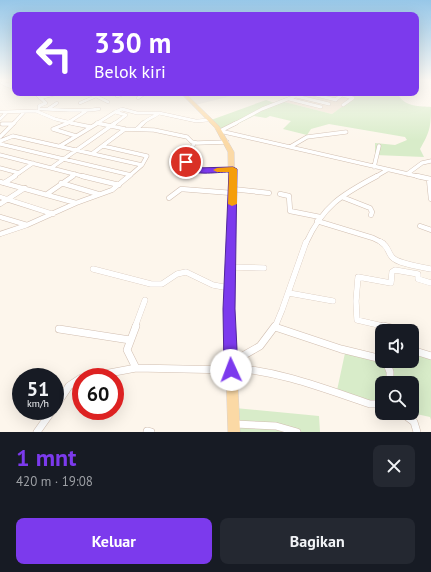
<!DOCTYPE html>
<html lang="id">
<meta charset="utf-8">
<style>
body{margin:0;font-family:"PT Sans",sans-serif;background:#242831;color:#f1f3f6;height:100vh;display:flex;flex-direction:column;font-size:15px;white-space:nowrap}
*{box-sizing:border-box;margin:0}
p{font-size:13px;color:#9ea1a6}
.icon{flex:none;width:22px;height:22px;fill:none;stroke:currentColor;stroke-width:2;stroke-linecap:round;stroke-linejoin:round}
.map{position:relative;height:432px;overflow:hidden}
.sheet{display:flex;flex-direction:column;background:#171b24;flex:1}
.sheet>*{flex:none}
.guide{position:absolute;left:12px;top:12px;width:407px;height:84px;border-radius:8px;box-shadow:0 4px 16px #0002;background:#7c3aed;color:#fff;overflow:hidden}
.tools{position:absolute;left:375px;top:324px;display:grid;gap:8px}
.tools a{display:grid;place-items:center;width:44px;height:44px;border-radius:8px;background:#171b24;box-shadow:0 4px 16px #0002;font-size:20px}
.speed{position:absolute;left:12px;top:368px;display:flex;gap:8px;font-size:20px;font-weight:700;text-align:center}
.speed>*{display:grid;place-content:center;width:52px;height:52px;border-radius:50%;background:#171b24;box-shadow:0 4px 16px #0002;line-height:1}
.speed small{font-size:10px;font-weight:400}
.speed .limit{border:6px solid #d22;background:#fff;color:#111}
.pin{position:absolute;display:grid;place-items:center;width:34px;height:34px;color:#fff;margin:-17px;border:2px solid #fff;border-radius:50%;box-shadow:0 1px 4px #0007}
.me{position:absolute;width:44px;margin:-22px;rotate:358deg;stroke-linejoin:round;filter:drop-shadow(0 0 3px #0008)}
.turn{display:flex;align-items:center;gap:14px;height:84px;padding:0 16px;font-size:18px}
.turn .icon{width:52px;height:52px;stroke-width:2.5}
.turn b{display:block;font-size:28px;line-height:34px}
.round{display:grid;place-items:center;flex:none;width:42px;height:42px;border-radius:8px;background:#242831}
.summary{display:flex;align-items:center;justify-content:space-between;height:68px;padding:0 16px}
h1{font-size:24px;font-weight:700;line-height:30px;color:#7c3aed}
.cta{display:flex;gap:8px;margin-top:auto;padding:8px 16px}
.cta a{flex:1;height:46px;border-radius:8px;background:#7c3aed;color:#fff;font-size:16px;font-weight:700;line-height:46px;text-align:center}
.cta a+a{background:#242831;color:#f1f3f6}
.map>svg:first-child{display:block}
.residential{fill:#f5e8da}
.industrial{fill:#efe9e4}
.green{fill:#d8ecc9}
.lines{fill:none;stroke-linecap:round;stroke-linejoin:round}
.street-far4-casing{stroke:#d1beb0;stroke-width:3.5}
.street-far3-casing{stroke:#d1beb0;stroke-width:4.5}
.street-far2-casing{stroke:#d1beb0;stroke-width:5.5}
.street-far1-casing{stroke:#d1beb0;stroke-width:6}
.street-casing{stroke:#d1beb0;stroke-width:8}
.primary-casing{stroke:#dad1cd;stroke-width:1}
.street-far4{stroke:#fff;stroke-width:3}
.street-far3{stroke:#fff;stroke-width:3.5}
.street-far2{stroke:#fff;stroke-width:4.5}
.street-far1{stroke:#fff;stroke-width:5.5}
.street{stroke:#fff;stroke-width:7}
.primary{fill:#fbd9a5;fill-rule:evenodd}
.route{fill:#7c3aed;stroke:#51269a}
.slow{fill:#f59e0b}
</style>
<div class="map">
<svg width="431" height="432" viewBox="0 0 431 432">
<rect width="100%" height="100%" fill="#fdf6ec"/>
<!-- residential -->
<path class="residential" d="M300,93H335L355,98L332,114L281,101Z"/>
<!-- industrial -->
<path class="industrial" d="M194,93H244L195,105L185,95Z"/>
<!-- green -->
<path class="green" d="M332,93H406L407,94L406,96H399C406,107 420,106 431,107C431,126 430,132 420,149L424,157L375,155V143L395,145L407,140L405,137L329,124L311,129L307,135L283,129L291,121L270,116L266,118L254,116L221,132L211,120L266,100L275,103L281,101L332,114L354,98Z
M412,351L431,357V420L430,417L412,413V383H382V406L336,395L345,353L389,361H412Z
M235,408L319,416L320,432H237Z"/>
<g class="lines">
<defs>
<path id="street-far4" d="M5,81L2,83L6,85
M15,82L6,85L15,88
M37,93L36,94L46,103L39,106V109
M94,93V95L108,102
M308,93L336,100
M117,96L125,93
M296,96L329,104
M40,98L58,93
M138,98L145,93
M289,99L321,107
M335,100L342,95L353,98L343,105
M80,103L96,96
M39,109C59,109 80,112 99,109
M48,109L57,103
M0,112L36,111L55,119L76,124
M115,112L122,109L137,113H159L196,121L209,120
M0,119L6,113
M97,123L100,124
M13,124L25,111
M66,124L86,111
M96,124L115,112L126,115L114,124
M142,124C148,118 153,118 159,113
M234,124L262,109L303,93"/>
<path id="street-far3" d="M68,123L53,129L76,136
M71,123L91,127
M97,123L125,129L154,130L187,137L192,142L197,143L227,142
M2,124H13
M137,129L143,123
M222,130L236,123
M220,131L421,177
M0,137L14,123
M0,141L13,136L142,165
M194,143L186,163V165C199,174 218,170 233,169
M0,144L131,175
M60,146L98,123
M103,146L147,156L142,165L128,177
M290,147L307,137L346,132
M93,153L125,129
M0,155L86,177
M374,167L379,146
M0,168L19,173
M51,168L115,123
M407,174L422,163L431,161
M13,177L33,163
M71,177L75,174
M375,177L387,170"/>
<path id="street-far2" d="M82,176L119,185
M417,176L431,179
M429,179L431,199
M0,182L76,203
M4,183L15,176
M61,183L98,194
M232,189L269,193
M47,194L73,176
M280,194L289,196L290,211L320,217
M0,197L53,214
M342,197L370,208L372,212L371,215
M169,198L181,189L232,193
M0,204L25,188
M0,217L27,225
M317,221L373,238L383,243
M420,226L431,230
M0,234L27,225L76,203L112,190L129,176
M306,243C323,206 341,195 377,176"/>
<path id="street-far1" d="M381,242C389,247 387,251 392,257C398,264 422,267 431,269
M230,267L264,268
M93,269L151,284H162L177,274L186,272L213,285L229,288
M289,293L333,301
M135,327L145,300
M275,327L282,310L306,242
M387,327L357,320L356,301L358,277L391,283L392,272L395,270L418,274V279L431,283"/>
<path id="street" d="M136,326L127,350L136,368
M383,326L403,331
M275,327L341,349L382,359
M59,329L130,340
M412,350L431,356
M386,361L390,372V383
M232,362L260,346L275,326
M232,368C280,371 325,389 370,404H378L382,401
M88,377L136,368L231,370
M55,407L69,386L81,378
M402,413L414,422L417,432
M235,424L276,426L297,432
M147,431L151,432
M37,432L52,411"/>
<path id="primary" d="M181,93H185L219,126L234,152L235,213L234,309L240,432H228L224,309L229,213L228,152L215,128Z"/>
</defs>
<!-- street-far4 casing -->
<use href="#street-far4" class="street-far4-casing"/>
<!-- street-far3 casing -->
<use href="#street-far3" class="street-far3-casing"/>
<!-- street-far2 casing -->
<use href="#street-far2" class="street-far2-casing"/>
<!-- street-far1 casing -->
<use href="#street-far1" class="street-far1-casing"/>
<!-- street casing -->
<use href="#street" class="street-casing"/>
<!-- primary casing -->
<use href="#primary" class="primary-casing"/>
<!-- street-far4 -->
<use href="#street-far4" class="street-far4"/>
<!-- street-far3 -->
<use href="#street-far3" class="street-far3"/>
<!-- street-far2 -->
<use href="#street-far2" class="street-far2"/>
<!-- street-far1 -->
<use href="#street-far1" class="street-far1"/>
<!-- street -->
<use href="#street" class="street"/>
<!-- primary -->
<use href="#primary" class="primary"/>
</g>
<!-- sky -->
<linearGradient id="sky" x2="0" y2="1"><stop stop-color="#97c7e8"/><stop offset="0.57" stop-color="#fefbf6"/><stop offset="1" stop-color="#fefbf6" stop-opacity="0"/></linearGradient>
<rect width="431" height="141" fill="url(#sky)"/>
<!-- route -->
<path class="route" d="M186,160L189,161L191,166L195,168L233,167L237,169L235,309L238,370L236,375L231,377L226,375L224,370L223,309L229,172C216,172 191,177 182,166L183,161Z"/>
<!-- slow -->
<path class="slow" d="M233,167L237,169V204L232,206L228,204L229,172H217L213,170L217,168Z"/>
</svg>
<div class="tools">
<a><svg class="icon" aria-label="sound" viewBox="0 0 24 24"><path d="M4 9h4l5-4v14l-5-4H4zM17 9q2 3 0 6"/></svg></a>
<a><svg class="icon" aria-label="search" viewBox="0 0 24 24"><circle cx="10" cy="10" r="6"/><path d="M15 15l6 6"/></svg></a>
</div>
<div class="speed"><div>51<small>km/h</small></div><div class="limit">60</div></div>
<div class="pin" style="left:186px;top:162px;background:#d93025"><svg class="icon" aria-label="arrive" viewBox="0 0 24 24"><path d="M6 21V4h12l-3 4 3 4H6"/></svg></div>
<svg class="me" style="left:231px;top:370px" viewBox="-20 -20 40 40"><circle r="19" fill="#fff"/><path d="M0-13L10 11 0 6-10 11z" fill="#7c3aed"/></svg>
<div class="guide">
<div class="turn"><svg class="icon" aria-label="left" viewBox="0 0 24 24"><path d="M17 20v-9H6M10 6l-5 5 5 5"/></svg><div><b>330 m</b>Belok kiri</div></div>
</div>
</div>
<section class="sheet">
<div class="summary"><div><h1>1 mnt</h1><p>420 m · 19:08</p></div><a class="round"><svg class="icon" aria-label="close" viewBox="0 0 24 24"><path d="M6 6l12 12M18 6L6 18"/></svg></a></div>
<div class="cta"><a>Keluar</a><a>Bagikan</a></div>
</section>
